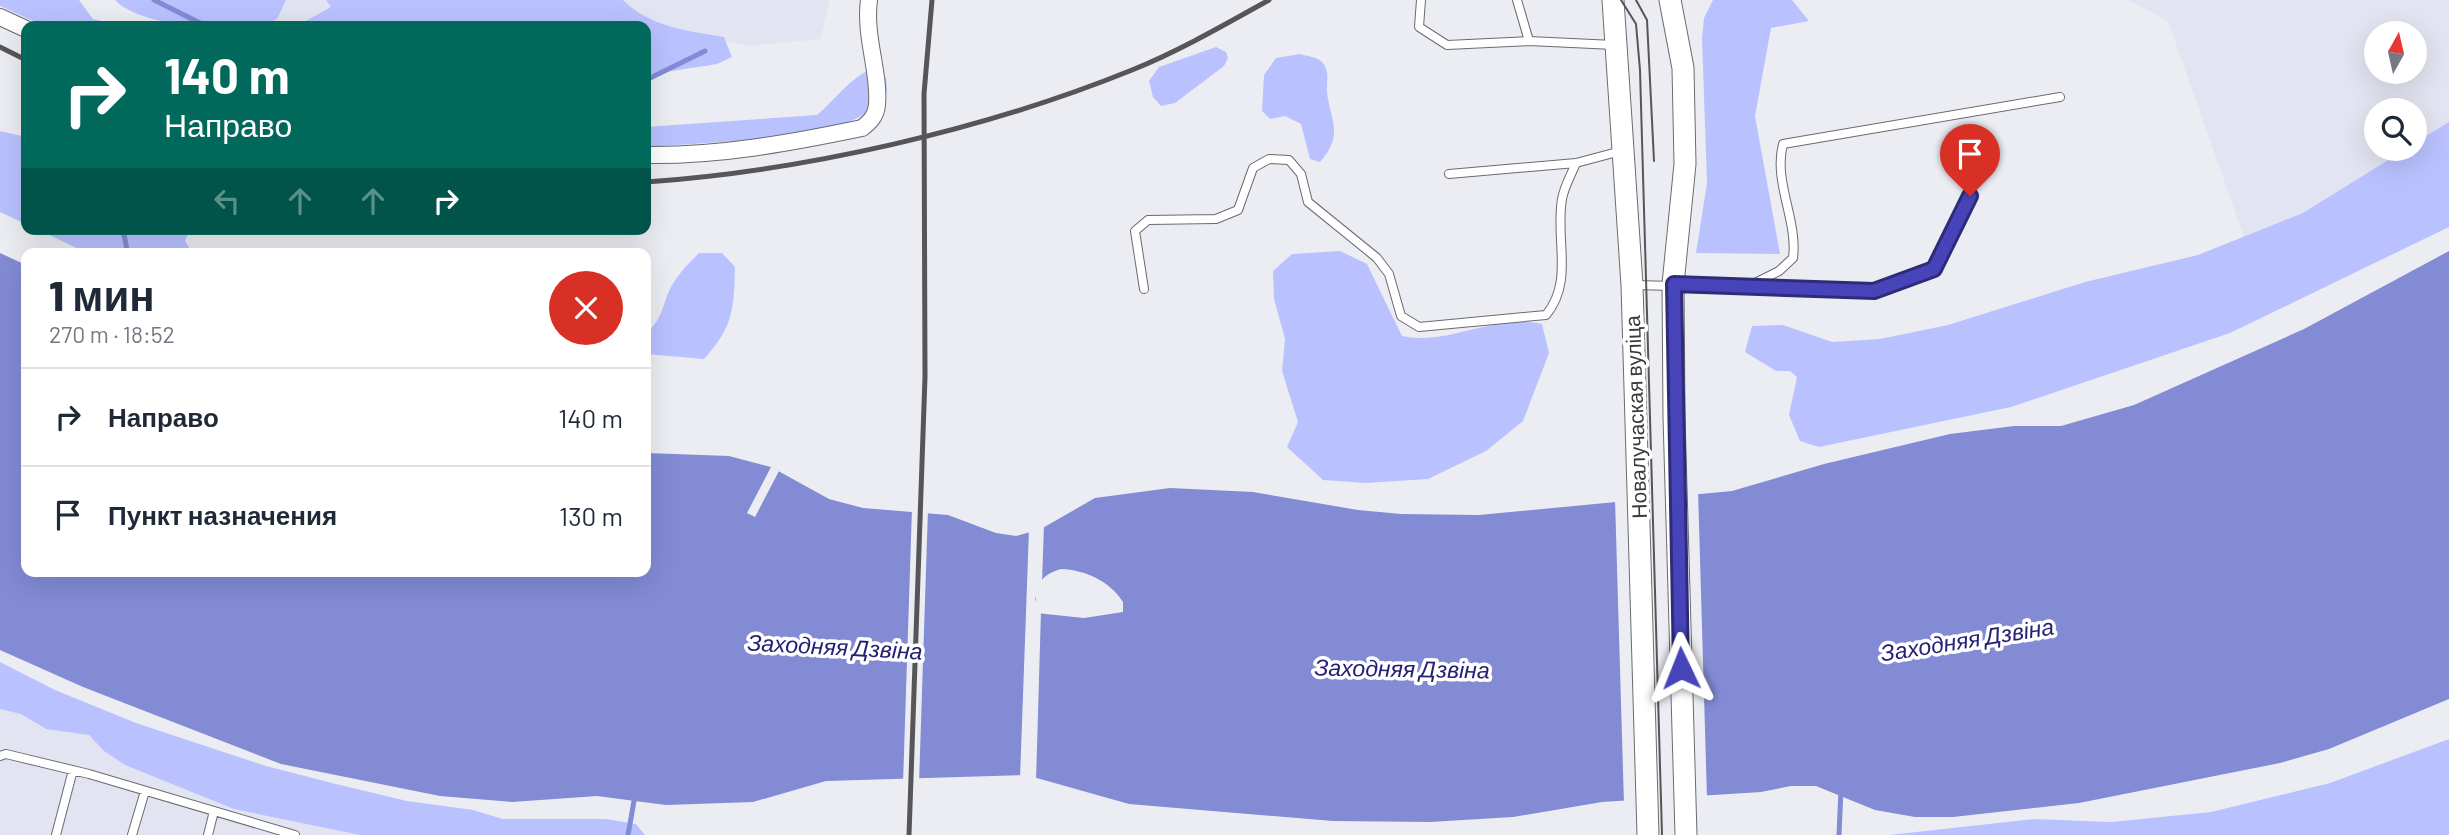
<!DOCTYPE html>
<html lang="ru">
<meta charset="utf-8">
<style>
body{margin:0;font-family:Barlow,sans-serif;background:#f2f2f3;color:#1f2937;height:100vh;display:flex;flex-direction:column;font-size:26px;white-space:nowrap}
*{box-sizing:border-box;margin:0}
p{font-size:23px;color:#747a83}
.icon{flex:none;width:38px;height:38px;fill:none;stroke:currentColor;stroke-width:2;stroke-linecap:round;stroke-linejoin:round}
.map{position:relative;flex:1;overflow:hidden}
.drawer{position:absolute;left:21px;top:248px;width:630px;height:329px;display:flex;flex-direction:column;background:#fff;border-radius:14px;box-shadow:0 7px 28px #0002}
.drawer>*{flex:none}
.hud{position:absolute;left:21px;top:21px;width:630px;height:214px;border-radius:14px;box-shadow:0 7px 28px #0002;background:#00695c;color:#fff;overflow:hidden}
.needle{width:46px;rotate:8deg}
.tools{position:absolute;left:2364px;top:21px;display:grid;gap:14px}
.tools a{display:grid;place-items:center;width:63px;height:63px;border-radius:50%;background:#fff;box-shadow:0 7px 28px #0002;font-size:35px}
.pin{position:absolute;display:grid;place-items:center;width:60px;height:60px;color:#fff;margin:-72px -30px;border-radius:50% 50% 50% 0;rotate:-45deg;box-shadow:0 0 7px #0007}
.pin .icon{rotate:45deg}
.me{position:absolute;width:77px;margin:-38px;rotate:358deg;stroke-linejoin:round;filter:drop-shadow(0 0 5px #0008)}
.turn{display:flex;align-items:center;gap:24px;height:147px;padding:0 28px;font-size:32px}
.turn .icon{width:91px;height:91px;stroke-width:2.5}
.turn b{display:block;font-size:49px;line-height:60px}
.lanes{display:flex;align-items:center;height:66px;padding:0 28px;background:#0003;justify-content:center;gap:35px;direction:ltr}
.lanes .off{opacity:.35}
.round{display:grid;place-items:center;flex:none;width:74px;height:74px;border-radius:37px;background:#f2f2f3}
.head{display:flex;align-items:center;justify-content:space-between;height:119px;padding:0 28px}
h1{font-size:42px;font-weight:800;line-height:52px}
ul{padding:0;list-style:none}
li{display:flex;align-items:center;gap:21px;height:98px;padding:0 28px;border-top:2px solid #e0e1e3}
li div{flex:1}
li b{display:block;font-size:26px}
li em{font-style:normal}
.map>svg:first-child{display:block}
.built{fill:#e2e4f1;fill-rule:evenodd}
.green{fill:#b9c2ff}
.water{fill:#828bd4;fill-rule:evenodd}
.pier{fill:#ecedf2}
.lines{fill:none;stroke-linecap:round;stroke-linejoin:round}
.stream{stroke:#828bd4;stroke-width:5}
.service-casing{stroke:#6a6b6f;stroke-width:10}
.minor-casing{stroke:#6a6b6f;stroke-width:18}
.secondary-casing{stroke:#6a6b6f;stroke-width:23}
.service{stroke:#fff;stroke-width:8}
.minor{stroke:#fff;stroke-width:16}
.secondary{stroke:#fff;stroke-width:21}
.tram{stroke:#565659;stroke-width:2}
.rail{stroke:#565659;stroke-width:5}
.route-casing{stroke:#2e2c79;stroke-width:18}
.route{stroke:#4744ba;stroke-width:12}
.labels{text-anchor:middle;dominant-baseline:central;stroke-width:7;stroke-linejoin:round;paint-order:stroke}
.street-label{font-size:21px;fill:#3a3a3c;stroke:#fff}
.water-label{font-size:23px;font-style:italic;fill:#262075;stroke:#fff}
</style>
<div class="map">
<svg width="2449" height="835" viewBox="0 0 2449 835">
<rect width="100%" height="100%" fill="#ecedf2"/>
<!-- built -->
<path class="built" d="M200,0H830L820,39L750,46L646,26H277Z
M2127,0H2449V125L2415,146V110H2376V149H2411L2306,213L2246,243L2168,21ZM2376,33H2415V72H2376Z
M0,700L411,835H0Z"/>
<!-- green -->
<path class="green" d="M0,0H79L93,19L122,26H44L0,6Z
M115,0H286L277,19C243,35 141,28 115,0Z
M326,0H623C649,27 689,31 724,37L732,57L717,64L646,75V26H297L331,7Z
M1713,0H1792L1809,21L1771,28L1755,116L1780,254L1696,253L1707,183L1702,38L1704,18Z
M1216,47L1226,52L1228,58L1224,66L1175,103L1161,106L1153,97L1149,81L1159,67Z
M1300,54C1307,56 1316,57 1321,61C1331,71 1326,82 1327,93C1331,122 1344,134 1320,162L1310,159L1301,124L1285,116L1270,119L1262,111L1264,75L1276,58Z
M869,70L886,78L887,92L870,111L842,126L752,140L646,147V127L817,115C835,100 848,80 869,70Z
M2449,122V227L2230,333L2011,407L1819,447L1800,441L1789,415L1797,377L1790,371H1776L1745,352L1752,326L1783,325L1832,342L1880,339L1948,325L2085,282L2198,255L2303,213L2406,149H2415V143Z
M0,131L26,137V224L0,212Z
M37,229H190L185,241L193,254H89Z
M1340,251L1367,264L1402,336C1449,346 1495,313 1542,324L1549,353L1523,421L1486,451L1428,479L1366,483L1323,480L1287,447L1298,422L1282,371L1285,339L1274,299L1273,271L1292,254Z
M699,253H722L735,267C734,310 733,327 704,359L646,354V331H649C664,315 662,305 671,287C679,273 688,264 699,253Z
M0,662L55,690L136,723L266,766L336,784L407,801L473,810L503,819H606L636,824L645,835H360L234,809L125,765L104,751L89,735L46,729L21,714L0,709Z
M2449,739V835H1889L2034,819L2111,822L2211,812L2330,783Z"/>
<!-- water -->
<path class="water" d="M2449,251V699L2329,749L2280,763L2079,803L1953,817H1915L1875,810L1816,786H1791L1761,792L1602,802L1513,817L1430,822L1333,821L1129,804L1026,775L826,781L753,802L666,805L597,796L512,802L440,796L281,764L83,687L0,650V253L26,265V572H646V453L729,456L771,467L829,499L863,508L948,515L996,533L1016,536L1041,529L1095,498L1170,488L1253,492L1358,510L1401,514L1479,515L1732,491L1824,464L1950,434L2014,426H2061L2134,405L2304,329ZM1061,569C1085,570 1110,581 1123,602V612L1084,618L1036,613C1035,590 1036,576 1061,569Z"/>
<!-- pier -->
<path class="pier" d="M771,467L779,471L755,517L747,513Z
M1698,490L1707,798L1624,804L1615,499Z
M912,508L928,509L919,784H903Z
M1044,524L1042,583L1035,599L1038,610L1041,611L1036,781L1020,779L1029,529Z"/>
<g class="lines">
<!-- stream -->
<path class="stream" d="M154,0L206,26
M646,80L705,51
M123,229L127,250L123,254
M628,835L634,801
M1839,835L1841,789"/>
<defs>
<path id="service" d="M1421,0L1419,27L1447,45L1529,41L1614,45
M1517,0L1529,41
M1449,174L1576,163L1621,151
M1635,285L1874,291L1934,269L1970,196
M1747,287L1779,271L1793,258C1798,220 1773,182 1783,144L2060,97
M1144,289L1135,231L1148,220L1216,219L1238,210L1253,168L1269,159L1289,160L1301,174L1308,202L1377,258L1389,274L1401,316L1419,327L1546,315C1574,281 1555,240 1562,199C1564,187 1571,175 1576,163
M0,756L6,754L89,774L295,835
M56,835L73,770
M132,835L145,791
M208,835L214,811"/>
<path id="minor" d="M0,17L26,29
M646,155C720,156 790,143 862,128C870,122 876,116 877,105C880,72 864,37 869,0"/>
<path id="secondary" d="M1613,0L1632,285L1648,835
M1670,0L1683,68L1685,164L1673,284L1674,417L1686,835"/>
</defs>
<!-- service casing -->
<use href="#service" class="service-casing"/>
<!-- minor casing -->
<use href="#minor" class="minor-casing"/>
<!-- secondary casing -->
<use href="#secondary" class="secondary-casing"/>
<!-- service -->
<use href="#service" class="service"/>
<!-- minor -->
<use href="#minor" class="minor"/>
<!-- secondary -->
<use href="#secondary" class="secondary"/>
<!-- tram -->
<path class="tram" d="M1621,0L1636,24L1640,70L1662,835
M1636,0L1647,20L1654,161"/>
<!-- rail -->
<path class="rail" d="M0,47L26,60
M646,182C804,171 984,130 1132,70C1179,51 1224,25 1269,0
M909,835L925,377L924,94L932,0"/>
</g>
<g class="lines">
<defs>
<path id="route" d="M1681,668L1674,284L1874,291L1934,269L1970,196"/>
</defs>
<!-- route casing -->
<use href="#route" class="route-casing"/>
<!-- route -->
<use href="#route" class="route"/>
</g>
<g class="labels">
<!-- street labels -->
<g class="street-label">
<text transform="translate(1635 417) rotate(-92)">Новалучаская вуліца</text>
</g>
<!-- water labels -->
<g class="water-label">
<text transform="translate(1967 639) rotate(-9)">Заходняя Дзвіна</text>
<text transform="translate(835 646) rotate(3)">Заходняя Дзвіна</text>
<text transform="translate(1402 668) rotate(1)">Заходняя Дзвіна</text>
</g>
</g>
</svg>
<div class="tools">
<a><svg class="needle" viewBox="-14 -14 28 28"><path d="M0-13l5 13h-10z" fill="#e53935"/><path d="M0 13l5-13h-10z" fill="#747a83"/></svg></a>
<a><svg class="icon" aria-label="search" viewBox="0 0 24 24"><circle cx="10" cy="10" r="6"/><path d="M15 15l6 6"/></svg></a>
</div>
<div class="pin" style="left:1970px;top:196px;background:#d93025"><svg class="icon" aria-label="arrive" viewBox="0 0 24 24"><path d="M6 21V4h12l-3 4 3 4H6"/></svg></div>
<svg class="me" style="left:1681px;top:668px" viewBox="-20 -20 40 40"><path d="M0-17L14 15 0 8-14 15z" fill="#4744ba" stroke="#fff" stroke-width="4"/></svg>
<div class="hud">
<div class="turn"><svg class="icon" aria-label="right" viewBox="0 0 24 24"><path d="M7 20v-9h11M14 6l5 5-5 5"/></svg><div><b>140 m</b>Направо</div></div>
<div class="lanes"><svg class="icon off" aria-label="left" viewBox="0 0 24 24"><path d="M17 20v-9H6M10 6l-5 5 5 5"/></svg><svg class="icon off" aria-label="ahead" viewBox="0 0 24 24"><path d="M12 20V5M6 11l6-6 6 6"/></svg><svg class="icon off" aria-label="ahead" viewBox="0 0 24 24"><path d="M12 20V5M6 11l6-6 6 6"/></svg><svg class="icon" aria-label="right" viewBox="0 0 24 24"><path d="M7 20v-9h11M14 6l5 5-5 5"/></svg></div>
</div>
<section class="drawer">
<div class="head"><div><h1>1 мин</h1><p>270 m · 18:52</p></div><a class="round" style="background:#d93025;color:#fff"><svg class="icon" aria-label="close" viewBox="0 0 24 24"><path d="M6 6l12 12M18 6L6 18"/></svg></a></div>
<ul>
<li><svg class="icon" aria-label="right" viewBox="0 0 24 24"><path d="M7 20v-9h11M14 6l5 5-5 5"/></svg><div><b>Направо</b></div><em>140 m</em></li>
<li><svg class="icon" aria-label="arrive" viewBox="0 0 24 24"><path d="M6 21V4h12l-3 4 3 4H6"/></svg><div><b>Пункт назначения</b></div><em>130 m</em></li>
</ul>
</section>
</div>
